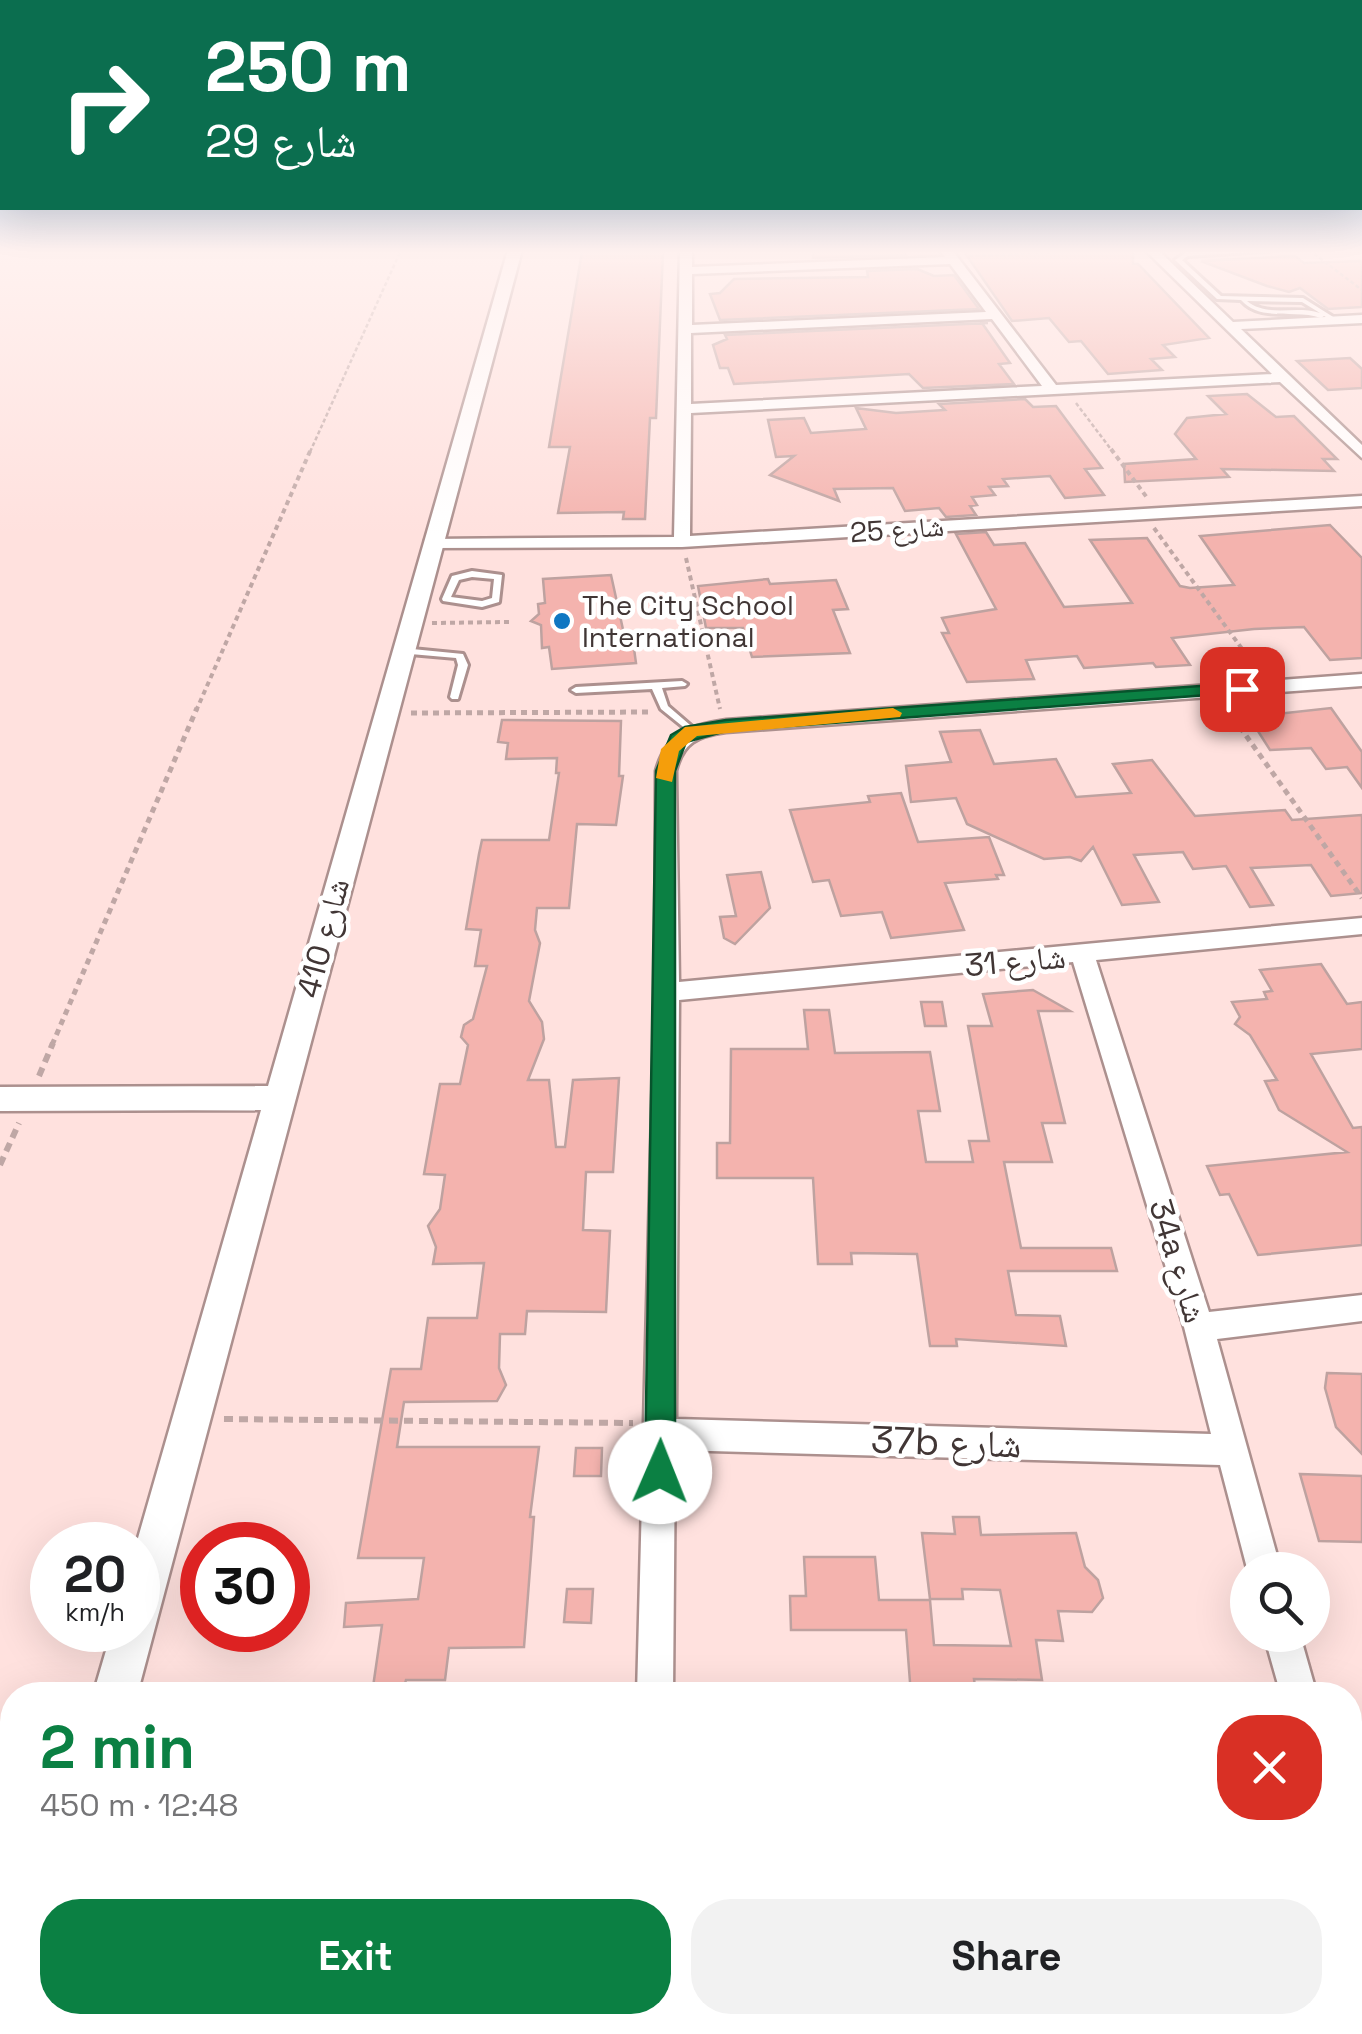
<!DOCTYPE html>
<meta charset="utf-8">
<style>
body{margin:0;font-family:"Space Grotesk","Noto Naskh Arabic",sans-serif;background:#f2f2f2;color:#202124;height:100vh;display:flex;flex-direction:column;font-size:38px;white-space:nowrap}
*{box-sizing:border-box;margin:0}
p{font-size:32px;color:#757577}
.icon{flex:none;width:55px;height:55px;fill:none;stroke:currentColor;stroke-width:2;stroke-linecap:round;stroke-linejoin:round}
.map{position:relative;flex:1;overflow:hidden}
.drawer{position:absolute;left:0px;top:1682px;width:1362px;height:352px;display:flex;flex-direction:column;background:#fff;border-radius:40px 40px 0 0;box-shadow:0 10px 40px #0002}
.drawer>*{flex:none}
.top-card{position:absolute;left:0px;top:0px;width:1362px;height:210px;box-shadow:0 10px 40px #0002;background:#0b6e4f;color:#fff;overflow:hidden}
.fabs{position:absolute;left:1230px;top:1552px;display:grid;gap:20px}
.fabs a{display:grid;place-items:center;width:100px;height:100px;border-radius:50%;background:#fff;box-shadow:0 10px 40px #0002;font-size:50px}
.speed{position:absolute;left:30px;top:1522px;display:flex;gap:20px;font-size:50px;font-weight:700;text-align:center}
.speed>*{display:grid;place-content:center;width:130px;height:130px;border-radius:50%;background:#fff;box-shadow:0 10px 40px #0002;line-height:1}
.speed small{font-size:25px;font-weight:400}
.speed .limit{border:15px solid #d22;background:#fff;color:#111}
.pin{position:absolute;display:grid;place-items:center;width:85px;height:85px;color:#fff;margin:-42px;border-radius:20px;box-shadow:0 5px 15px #0006}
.me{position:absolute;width:110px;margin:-55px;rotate:1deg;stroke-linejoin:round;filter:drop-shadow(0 0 8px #0008)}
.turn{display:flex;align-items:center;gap:35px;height:210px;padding:0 40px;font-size:45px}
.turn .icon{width:130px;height:130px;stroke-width:2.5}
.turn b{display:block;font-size:70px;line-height:85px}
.round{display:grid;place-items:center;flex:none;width:105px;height:105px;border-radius:40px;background:#f2f2f2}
.headline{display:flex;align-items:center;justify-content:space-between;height:170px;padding:0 40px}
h1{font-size:60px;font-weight:700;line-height:75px;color:#0b8043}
.button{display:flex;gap:20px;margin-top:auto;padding:20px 40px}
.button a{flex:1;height:115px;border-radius:40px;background:#0b8043;color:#fff;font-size:40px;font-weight:700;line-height:115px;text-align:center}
.button a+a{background:#f2f2f2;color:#202124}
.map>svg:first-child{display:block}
.building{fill:#f4b3ae;stroke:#bea2a0;stroke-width:2.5}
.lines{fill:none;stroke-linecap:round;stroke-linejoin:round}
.service-casing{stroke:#ac908e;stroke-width:6}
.minor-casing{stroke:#ac908e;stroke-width:5}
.tertiary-casing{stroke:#ac908e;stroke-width:5}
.path-far3{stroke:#bfa7a5;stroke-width:2.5;stroke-dasharray:4 2.5;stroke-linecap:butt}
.path-far2{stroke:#bfa7a5;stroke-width:4;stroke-dasharray:5 4;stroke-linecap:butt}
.path-far1{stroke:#bfa7a5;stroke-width:5;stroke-dasharray:6 5;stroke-linecap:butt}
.path{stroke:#bfa7a5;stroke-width:6;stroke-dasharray:9 6;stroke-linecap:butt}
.service{fill:#fff;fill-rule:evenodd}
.minor{fill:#fff;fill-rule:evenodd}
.tertiary{fill:#fff;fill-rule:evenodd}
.route{fill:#0b8043;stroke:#07532c;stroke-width:2.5}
.slow{fill:#f59e0b}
.poi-dot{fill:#0f77c2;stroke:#fff;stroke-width:4}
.labels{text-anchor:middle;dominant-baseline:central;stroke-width:9;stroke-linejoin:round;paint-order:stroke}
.far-street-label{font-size:28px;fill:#413635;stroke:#fff}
.far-poi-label{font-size:28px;fill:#413635;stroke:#fff;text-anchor:start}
.street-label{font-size:32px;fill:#413635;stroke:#fff}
.near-street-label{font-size:38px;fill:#413635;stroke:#fff}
</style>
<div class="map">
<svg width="1362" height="2034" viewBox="0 0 1362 2034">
<rect width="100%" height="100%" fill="#ffe1de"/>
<!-- building -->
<path class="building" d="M813,250H903L906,255L813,258Z
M963,250H1133V264H1138L1209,338L1163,345L1175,357L1151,359L1162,370L1108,374L1081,341L1069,342L1049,318L1012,321Z
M582,252H663L656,418H650L645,519H623L624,512L558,513L570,447H549Z
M1295,256L1304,263L1362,261V307L1328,309L1300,288L1289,292L1267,286L1201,261Z
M917,269L934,276L954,275L979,309L720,320L710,294L720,293L734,279L868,277L867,271Z
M982,323L1010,363L999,364L1014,384L923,388L909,374L734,384L728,368H720L713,345L727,339L725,335L988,323Z
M1350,358L1362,369V388L1328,390L1297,361Z
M1247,394L1276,417L1294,416L1337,459H1323L1334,471L1222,469L1229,477L1125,482L1124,464L1196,459L1175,434L1187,418L1226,414L1208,396Z
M1025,399L1033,407L1056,406L1102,468L1085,469L1104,495L1065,498L1050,476L1003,479L1008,486L989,487L995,495L972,497L977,505L970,506L976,515L946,517L939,508L905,511L893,488L834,489L839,501L770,475L794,456L776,457L768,420L804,418L811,433L866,429L856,408L896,413L945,410L939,404Z
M1330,525L1362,558V658L1330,660L1304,627L1254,629L1172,638L1190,665L1156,667L1153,663L1084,668L1077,656L1026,660L1034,679L967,682L942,633H949L942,618L996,609L956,534L986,532L994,545L1025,543L1064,607L1132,603L1090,540L1147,538L1180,586L1190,588L1234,585L1200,536Z
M611,575L624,634H632L636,663L552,669L549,647L542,648L541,625L531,621L539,614L538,604L545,603L543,579Z
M768,579L770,584L836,580L848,609L833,610L850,653L752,657L743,628H706L698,586Z
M1331,708L1362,752V788L1347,767L1326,769L1311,748L1270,750L1249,717Z
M502,720L621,721L619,776H623L616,825L577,824L569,908H537L535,930L540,943L529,1001L542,1022L544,1039L528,1080H549L556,1147H565L573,1080L619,1078L613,1172H586L583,1230L610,1231L606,1312L527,1311L525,1334H500L499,1368L506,1385L497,1401L404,1402L397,1447H539L530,1517H534L524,1647L449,1648L445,1680H406L404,1687H373L382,1625L344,1627L346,1603L418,1599L424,1558H358L391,1369H421L428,1318H477L484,1263L433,1264L436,1247L428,1226L440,1209L445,1175L424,1174L440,1084H460L468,1045L461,1037L464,1025L473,1019L487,966H475L481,930L466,929L479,854L482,840H549L559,773H556L557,758L506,759L508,743L498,742Z
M980,730L994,764L1056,759L1076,797L1131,793L1113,764L1152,760L1195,816L1285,810L1292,820L1362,815V893L1331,896L1311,865L1251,868L1273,905L1250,907L1226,866L1193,869L1183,852L1134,855L1159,902L1122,905L1093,847L1081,861L1070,857L1044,859L967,824L956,798L911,802L906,766L951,762L940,732Z
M901,793L918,842L989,837L1004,875H996L998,879L945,883L964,930L891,938L882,912L841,916L829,880L813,882L790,810L870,802L868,796Z
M761,872L770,908L735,944L724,938L720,917L736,916L727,875Z
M1321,964L1347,1004L1362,1002V1049L1311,1054L1353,1128L1362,1127V1245L1258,1255L1229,1194L1220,1195L1207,1166L1347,1152L1279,1110L1265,1081L1277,1080L1250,1035L1235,1024L1240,1017L1232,1002L1267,999L1264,992L1272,991L1260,970Z
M1033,990L1070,1011H1038L1065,1123H1042L1052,1162H1004L1021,1248H1111L1117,1271H1008L1016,1315L1060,1316L1066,1346L956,1339L957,1346H930L917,1254L851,1253L852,1264H818L813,1178H717V1143H730L731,1049H808L804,1010H829L835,1053L930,1052L940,1111H918L926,1162H973L969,1141H989L968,1026H992L983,994Z
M921,1002H942L946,1026H925Z
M1327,1373L1362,1374V1454L1336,1427L1325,1388Z
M576,1448H602L601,1476H574Z
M1300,1474L1362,1476V1542L1319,1541Z
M953,1517H979L981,1535L1076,1533L1085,1567L1098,1580L1103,1598L1092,1612L1058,1611L1063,1641L1036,1640L1042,1680L974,1679L976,1695H911L906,1630H791L790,1596H806L804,1557H875L879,1600H930L934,1645L1011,1646L1000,1590L962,1589L963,1599H930L922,1533L955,1534Z
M567,1589H593L591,1623L564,1622Z"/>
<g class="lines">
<defs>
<path id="service" d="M1232,250H1278L1188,256L1182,260L1221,296L1303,298L1338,320L1335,322L1324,316L1321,318C1294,308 1261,323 1241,300L1217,299L1175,260L1187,252ZM1247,301L1302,302L1320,313C1295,305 1268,318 1247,301Z
M472,571L502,575L499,602L482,607L443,601L442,599L452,576ZM472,577L494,579L492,598L482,601L451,597L459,580Z
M402,648L463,654L468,665L458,699H452L450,697L458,665L456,658L399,653L397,651Z
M682,681L687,684L685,686L662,688L668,706L697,731L692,734L661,709L652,689L576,693L571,690L576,687Z"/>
<path id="minor" d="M680,250H692V267L945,257L940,250H952L1056,385L1272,374L1145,250H1158L1233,322L1362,315V323L1241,329L1362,445V458L1280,382L691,413L690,536L1362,496V506L682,547L425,548V540L431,539L674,537ZM950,264L986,312L692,325V274ZM992,319L1042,386L691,404V333Z
M1362,674V686L726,732C698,736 683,742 676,771L679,982L1362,918V934L1096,960L1209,1312L1362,1295V1321L1217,1339L1281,1570L1248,1572L1220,1465L675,1450L673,1695H637L655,992L656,771C666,733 690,725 726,720ZM1073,962L1184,1327L1211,1434L676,1419L679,1000Z
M1264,1635H1300L1317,1695H1281Z
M1350,1856L1362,1861V1938L1350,1933Z
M626,2022H668V2034H626Z"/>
<path id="tertiary" d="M508,250H522L137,1695H93L112,1630H138L136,1545L261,1110L0,1111V1087L268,1086Z
M12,2002V2022H50L47,2034H0V2021Z"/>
</defs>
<!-- service casing -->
<use href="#service" class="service-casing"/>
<!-- minor casing -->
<use href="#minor" class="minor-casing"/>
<!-- tertiary casing -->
<use href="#tertiary" class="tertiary-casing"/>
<!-- path-far3 -->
<path class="path-far3" d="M1309,250L1362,290
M969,256L1115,250
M1076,403L1113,452
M310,452L401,250"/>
<!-- path-far2 -->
<path class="path-far2" d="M1111,449L1148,499
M1154,528L1256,668
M686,558L720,709
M432,623L509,622
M196,711L311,449"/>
<!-- path-far1 -->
<path class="path-far1" d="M1227,709L1362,898
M411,713L650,712
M52,1045L197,708"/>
<!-- path -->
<path class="path" d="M39,1076L53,1043
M0,1165L19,1123
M224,1419L633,1423"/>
<!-- service -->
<use href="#service" class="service"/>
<!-- minor -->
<use href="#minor" class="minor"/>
<!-- tertiary -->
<use href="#tertiary" class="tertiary"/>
</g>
<!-- sky -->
<linearGradient id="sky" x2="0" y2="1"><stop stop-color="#71b1ec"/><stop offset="0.47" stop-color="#fff2f0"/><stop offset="1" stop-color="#fff2f0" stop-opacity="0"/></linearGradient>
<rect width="1362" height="535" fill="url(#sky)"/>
<!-- route -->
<path class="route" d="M1242,683L1248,685V692L726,731L686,742L675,771V1472L671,1482L660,1486L650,1482L645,1472L656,771L671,735L685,727L726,720Z"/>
<!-- slow -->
<path class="slow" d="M893,708L902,713L900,717L697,736L679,751L672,782L656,778L661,749L685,727Z"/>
<!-- markers -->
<circle class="poi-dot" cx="562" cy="621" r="10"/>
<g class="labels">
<!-- far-street labels -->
<g class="far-street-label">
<text transform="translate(897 529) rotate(-4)">شارع 25</text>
</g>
<!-- far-poi labels -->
<g class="far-poi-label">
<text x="582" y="605">The City School<tspan x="582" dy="32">International</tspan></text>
</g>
<!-- street labels -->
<g class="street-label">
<text transform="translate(323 938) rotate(-75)">شارع 410</text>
<text transform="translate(1015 961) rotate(-5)">شارع 31</text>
<text transform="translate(1178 1261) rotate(73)">34a شارع</text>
</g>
<!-- near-street labels -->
<g class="near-street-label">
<text transform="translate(946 1442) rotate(2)">37b شارع</text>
</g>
</g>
</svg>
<div class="fabs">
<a><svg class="icon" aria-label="search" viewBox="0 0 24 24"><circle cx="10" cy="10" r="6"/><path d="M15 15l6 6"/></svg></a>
</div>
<div class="speed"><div>20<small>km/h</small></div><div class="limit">30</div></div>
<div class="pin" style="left:1242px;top:689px;background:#d93025"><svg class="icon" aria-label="arrive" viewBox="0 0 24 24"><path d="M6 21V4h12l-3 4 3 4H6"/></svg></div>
<svg class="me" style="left:660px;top:1472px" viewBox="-20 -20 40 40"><circle r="19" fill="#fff"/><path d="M0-13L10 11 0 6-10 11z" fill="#0b8043"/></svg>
<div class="top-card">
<div class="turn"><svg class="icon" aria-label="right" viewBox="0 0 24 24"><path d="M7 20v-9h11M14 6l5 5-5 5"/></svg><div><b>250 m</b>شارع 29</div></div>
</div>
<section class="drawer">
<div class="headline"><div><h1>2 min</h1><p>450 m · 12:48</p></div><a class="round" style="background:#d93025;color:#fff"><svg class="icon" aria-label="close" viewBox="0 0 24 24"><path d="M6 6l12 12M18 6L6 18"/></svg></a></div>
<div class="button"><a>Exit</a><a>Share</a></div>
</section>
</div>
